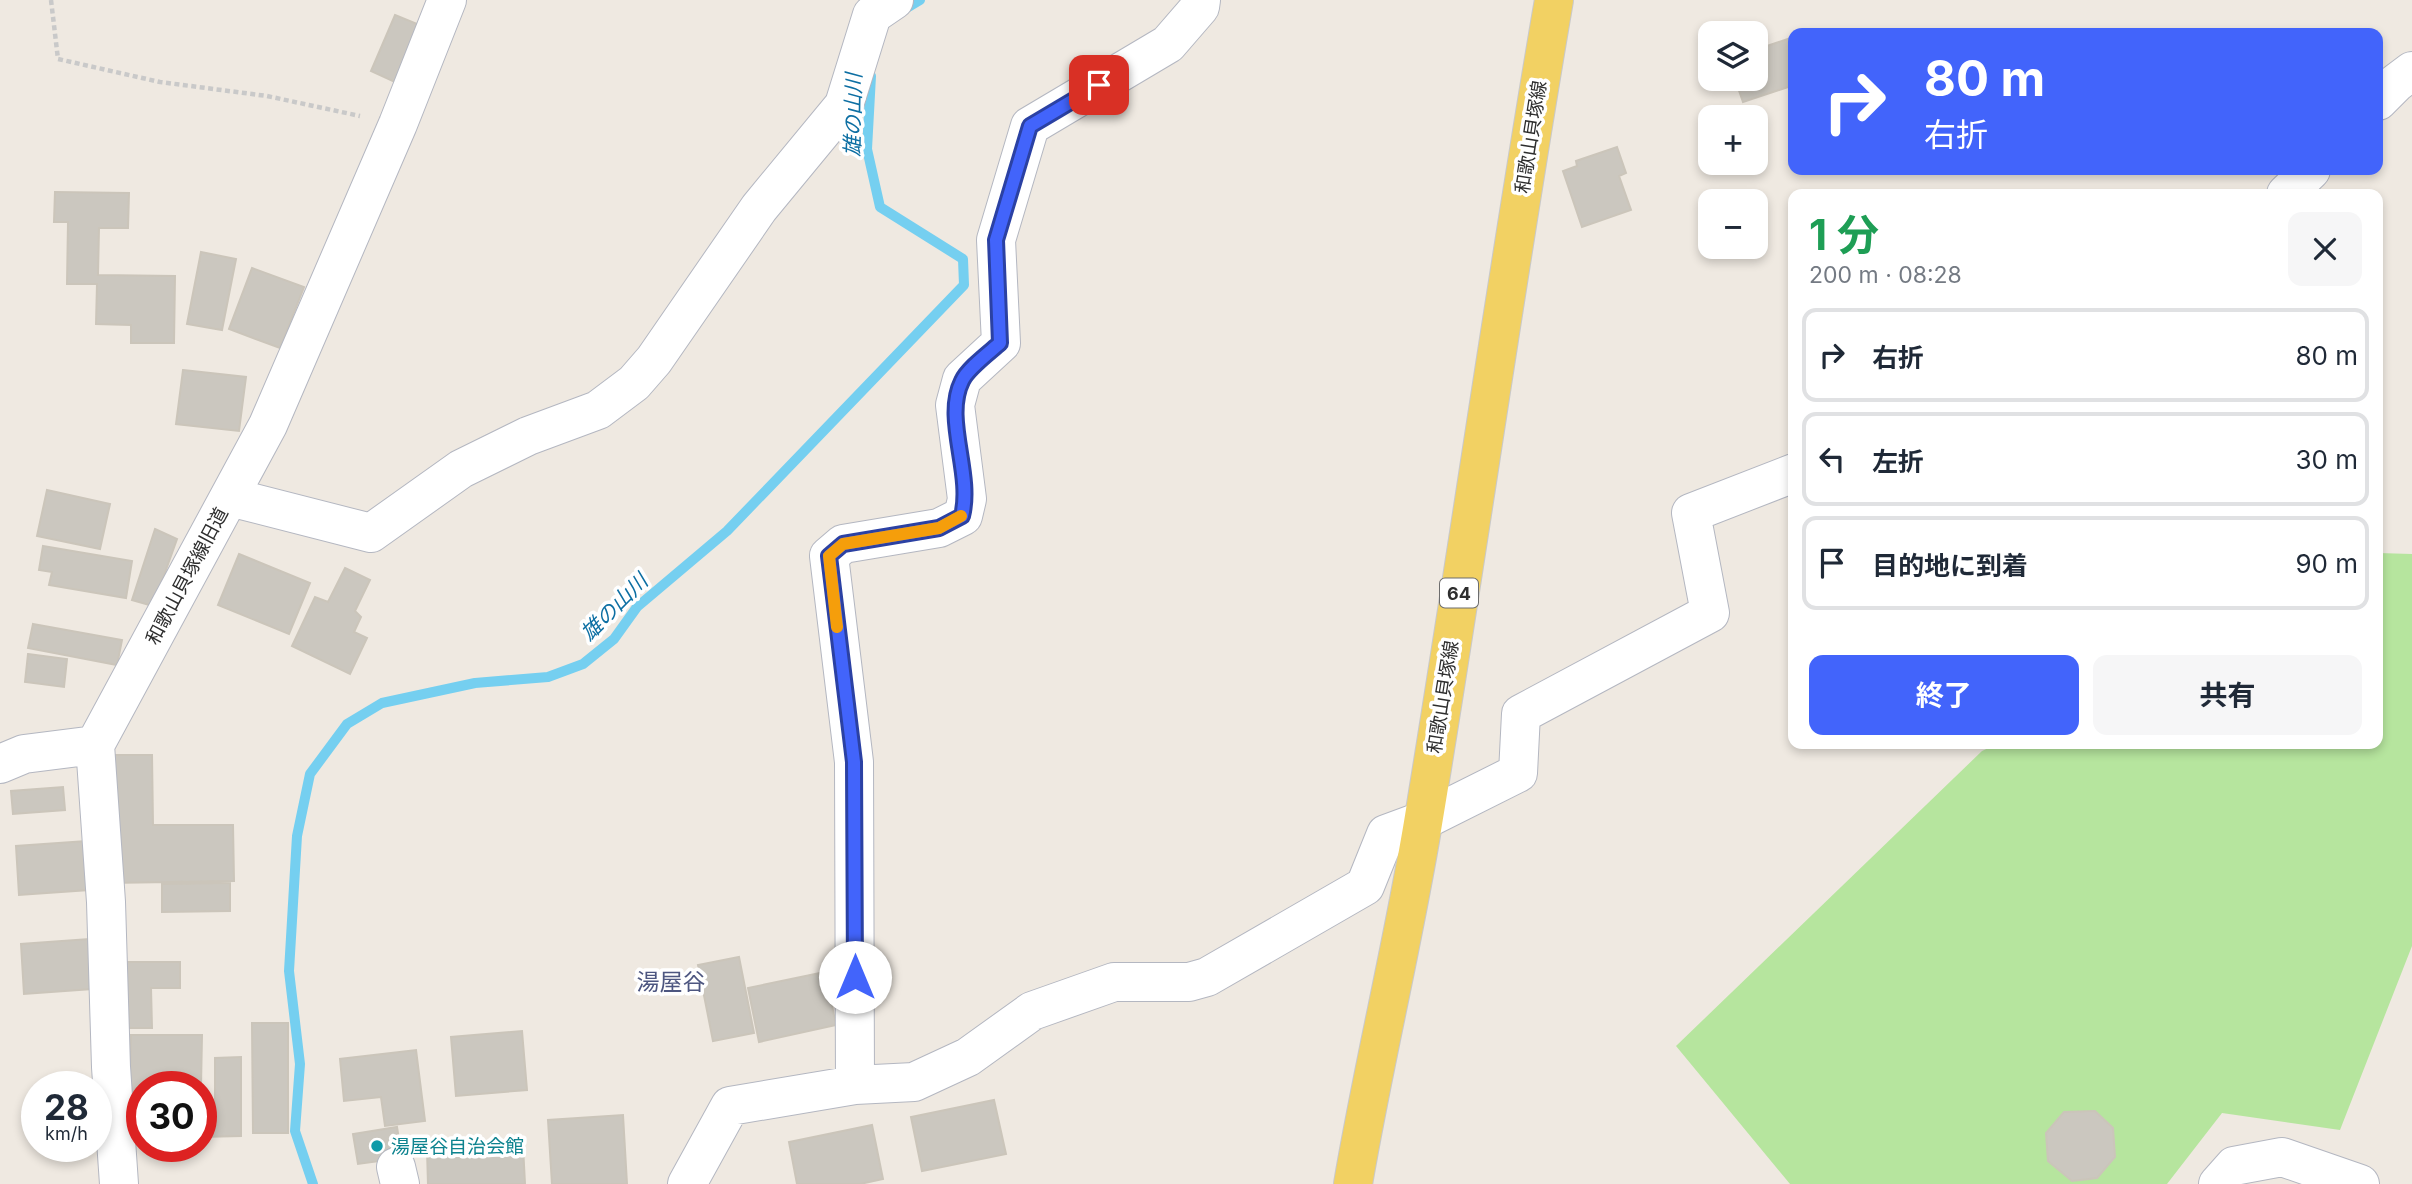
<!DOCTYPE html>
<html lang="ja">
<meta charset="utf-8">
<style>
body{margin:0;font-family:Inter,"Noto Sans JP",sans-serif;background:#f6f6f7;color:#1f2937;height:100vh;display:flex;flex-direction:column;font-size:26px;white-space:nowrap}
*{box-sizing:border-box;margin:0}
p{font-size:23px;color:#747a83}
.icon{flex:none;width:38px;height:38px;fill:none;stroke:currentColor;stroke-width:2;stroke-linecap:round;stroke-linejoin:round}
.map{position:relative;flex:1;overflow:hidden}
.panel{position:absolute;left:1788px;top:189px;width:595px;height:560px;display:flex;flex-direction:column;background:#fff;border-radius:14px;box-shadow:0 4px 10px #0003}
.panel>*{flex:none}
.banner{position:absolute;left:1788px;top:28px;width:595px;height:147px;border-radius:14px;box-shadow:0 4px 10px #0003;background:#4264fb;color:#fff;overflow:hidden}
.fabs{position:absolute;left:1698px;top:21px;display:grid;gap:14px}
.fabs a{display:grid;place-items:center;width:70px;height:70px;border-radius:14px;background:#fff;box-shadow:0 4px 10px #0003;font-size:35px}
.speed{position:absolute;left:21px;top:1071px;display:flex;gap:14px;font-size:35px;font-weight:700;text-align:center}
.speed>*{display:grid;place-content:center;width:91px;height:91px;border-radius:50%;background:#fff;box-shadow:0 4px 10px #0003;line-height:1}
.speed small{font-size:18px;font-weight:400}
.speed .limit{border:10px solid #d22;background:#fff;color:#111}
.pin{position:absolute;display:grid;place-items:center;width:60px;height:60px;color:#fff;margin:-30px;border-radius:14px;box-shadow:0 4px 10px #0006}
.me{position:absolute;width:77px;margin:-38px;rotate:0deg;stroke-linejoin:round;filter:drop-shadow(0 0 5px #0008)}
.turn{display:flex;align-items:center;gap:24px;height:147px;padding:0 21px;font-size:32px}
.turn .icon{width:91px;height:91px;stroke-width:2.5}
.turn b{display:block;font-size:49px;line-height:60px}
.round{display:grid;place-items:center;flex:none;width:74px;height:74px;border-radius:14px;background:#f6f6f7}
.head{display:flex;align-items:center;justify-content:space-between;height:119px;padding:0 21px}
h1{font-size:42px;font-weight:700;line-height:52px;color:#1e9e55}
.primary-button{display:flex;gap:14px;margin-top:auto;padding:14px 21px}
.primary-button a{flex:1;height:80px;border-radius:14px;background:#4264fb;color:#fff;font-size:28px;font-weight:700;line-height:80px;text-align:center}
.primary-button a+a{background:#f6f6f7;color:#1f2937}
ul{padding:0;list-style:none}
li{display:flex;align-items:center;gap:21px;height:94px;margin:0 14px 10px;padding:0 7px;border:4px solid #e0e1e3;border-radius:14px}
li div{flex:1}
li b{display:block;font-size:26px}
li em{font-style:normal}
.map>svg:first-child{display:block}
.green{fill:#b6e59e}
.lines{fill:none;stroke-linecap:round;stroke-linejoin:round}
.stream{stroke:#75cff0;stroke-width:10}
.building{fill:#cbc7bf;stroke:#cbc5ba;stroke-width:2}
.minor-casing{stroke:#b4b7c1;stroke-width:40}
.major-casing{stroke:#c9c9c9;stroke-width:40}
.path{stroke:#c9c9c9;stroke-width:4.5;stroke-dasharray:5 3.5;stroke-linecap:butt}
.minor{stroke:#fff;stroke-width:38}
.major{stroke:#f2d163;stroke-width:38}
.route-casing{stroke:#2b41a3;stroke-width:18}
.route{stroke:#4264fb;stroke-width:12}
.slow{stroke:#f59e0b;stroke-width:12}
.culture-dot{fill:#0f9aa8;stroke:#fff;stroke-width:2.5}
.labels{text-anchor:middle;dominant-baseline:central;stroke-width:7;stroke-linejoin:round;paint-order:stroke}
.shield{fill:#fff;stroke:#6d6d6d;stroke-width:2}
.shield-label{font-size:18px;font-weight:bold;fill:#2e2e2e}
.street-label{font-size:19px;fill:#2e2e2e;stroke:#fff}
.culture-label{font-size:19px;fill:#0d838f;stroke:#fff;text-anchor:start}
.water-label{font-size:21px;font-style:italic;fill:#0d6fa3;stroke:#fff}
.quarter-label{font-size:23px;fill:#4d5680;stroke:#fff}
</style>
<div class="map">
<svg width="2412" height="1184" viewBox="0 0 2412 1184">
<rect width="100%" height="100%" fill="#efe9e1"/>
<!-- green -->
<path class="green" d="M2378,553L2412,554V946L2340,1130L2222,1113L2167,1184H1790L1676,1046L1982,751L1997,744H2378Z"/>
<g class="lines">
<!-- stream -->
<path class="stream" d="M900,12L920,0
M313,1184L295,1131L300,1064L289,971L297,836L310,774L347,724L382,703L475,683L548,677L583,664L614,639L637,607L727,531L964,285L963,259L880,207L867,149L871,76"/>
</g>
<!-- building -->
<path class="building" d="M395,15L422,26L397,83L371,71Z
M1794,37V85L1743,102L1735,79H1755V50Z
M1617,147L1626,173L1619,176L1631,210L1582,227L1563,171L1577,166L1576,161Z
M55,192L129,193L128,228H99L98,275L175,276L174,343H131V325L96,324L97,284H67L68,222H54Z
M201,252L236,259L222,330L187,324Z
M252,268L304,287L280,348L229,329Z
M183,370L246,377L239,431L176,424Z
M47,490L110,504L100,549L37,536Z
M155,529L177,539L153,606L132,600Z
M43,546L132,561L126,598L49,585L52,572L39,570Z
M239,554L310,583L289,634L218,605Z
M345,568L370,580L355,611L361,617L354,632L367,638L350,674L292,646L315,597L328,602Z
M33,624L122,640L117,665L28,648Z
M28,654L67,659L64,687L25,682Z
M107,755H152L153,825H233L234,881L108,883Z
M63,787L65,810L13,814L11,791Z
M86,841L89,890L19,895L16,846Z
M230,883V911L162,912V884Z
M89,939L92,989L24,994L21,944Z
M739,957L754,1033L713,1041L698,965Z
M123,962H180V988H151L152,1028H123Z
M825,972L836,1025L759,1042L748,988Z
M252,1023H288V1133H253Z
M522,1031L527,1090L456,1096L451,1037Z
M131,1035H202L201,1087H142V1094H130Z
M416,1050L425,1121L385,1126L381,1097L344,1101L340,1059Z
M241,1057V1136L201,1137V1106H215V1058Z
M994,1100L1006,1154L922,1171L911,1117Z
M2095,1111L2113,1128L2115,1157L2097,1178L2072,1181L2048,1161L2046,1133L2064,1112Z
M623,1115L627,1184H552L548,1120Z
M872,1125L883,1179L860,1184H797L789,1142Z
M397,1127L402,1158L358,1164L353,1134Z
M523,1146L525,1184H428L427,1150Z"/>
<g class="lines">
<defs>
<path id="minor" d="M2378,101L2396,83L2412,71
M2286,194L2311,170
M230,497L371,533L461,469L528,436L598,410L634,383L654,360L759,208L844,105L872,15L894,0
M0,764L24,754L95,745
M855,1085L854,762L829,556L843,544L939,528L963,516L967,499L955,405L962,379L1001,343L996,240L1030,126L1168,44L1200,7L1201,0
M396,1167L400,1184
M119,1184L111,1067L106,902L95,745L268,425L398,124L447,0
M687,1184L730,1106L855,1085L914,1082L968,1057L1032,1011L1114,982H1189L1207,977L1365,886L1386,834L1424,820L1518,773L1521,714L1710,613L1691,513L1794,473
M2218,1184L2234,1166L2282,1157L2360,1184"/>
<path id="major" d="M1353,1184C1374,1061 1404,940 1424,817C1469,545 1507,272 1554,0"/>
</defs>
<!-- minor casing -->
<use href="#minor" class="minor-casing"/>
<!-- major casing -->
<use href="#major" class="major-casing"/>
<!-- path -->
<path class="path" d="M51,0L58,59L160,82L267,96L360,116"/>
<!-- minor -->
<use href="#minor" class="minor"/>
<!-- major -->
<use href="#major" class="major"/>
</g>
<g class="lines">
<defs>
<path id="route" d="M855,977L854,762L829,556L843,544L939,528L962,516C973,473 943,419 962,381C967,369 990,352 1000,343L996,240L1030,126L1099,85"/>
</defs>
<!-- route casing -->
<use href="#route" class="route-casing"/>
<!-- route -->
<use href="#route" class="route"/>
<!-- slow -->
<path class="slow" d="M837,627L829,556L843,544L939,528L961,516"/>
</g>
<!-- markers -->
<circle class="culture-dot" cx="377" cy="1146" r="7"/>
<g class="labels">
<!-- shield labels -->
<rect class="shield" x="1440" y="578.5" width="38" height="29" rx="5"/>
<g class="shield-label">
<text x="1459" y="593">64</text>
</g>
<!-- street labels -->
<g class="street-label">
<text transform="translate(1531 137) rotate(-81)">和歌山貝塚線</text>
<text transform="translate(187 576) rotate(-62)">和歌山貝塚線旧道</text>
<text transform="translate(1443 697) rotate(-81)">和歌山貝塚線</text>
</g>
<!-- culture labels -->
<g class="culture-label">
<text x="391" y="1146">湯屋谷自治会館</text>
</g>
<!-- water labels -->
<g class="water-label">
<text transform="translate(853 115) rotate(-89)">雄の山川</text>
<text transform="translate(614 607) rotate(-45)">雄の山川</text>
</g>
<!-- quarter labels -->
<g class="quarter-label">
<text x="671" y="982">湯屋谷</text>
</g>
</g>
</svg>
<div class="fabs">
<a><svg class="icon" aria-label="layers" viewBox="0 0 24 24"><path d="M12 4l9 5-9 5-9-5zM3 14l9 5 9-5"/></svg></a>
<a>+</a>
<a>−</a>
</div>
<div class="speed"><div>28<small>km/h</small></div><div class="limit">30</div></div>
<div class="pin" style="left:1099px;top:85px;background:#d93025"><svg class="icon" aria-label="arrive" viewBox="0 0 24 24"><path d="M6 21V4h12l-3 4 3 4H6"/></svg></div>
<svg class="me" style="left:855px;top:977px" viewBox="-20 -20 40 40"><circle r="19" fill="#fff"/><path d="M0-13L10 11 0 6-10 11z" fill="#4264fb"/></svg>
<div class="banner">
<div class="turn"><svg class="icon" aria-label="right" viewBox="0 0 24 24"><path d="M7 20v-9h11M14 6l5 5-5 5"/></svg><div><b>80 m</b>右折</div></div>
</div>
<section class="panel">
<div class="head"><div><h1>1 分</h1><p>200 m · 08:28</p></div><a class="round"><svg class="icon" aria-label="close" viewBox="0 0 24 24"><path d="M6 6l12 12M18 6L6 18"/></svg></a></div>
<ul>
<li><svg class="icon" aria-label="right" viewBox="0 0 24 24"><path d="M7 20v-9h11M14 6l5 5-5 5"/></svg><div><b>右折</b></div><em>80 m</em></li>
<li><svg class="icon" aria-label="left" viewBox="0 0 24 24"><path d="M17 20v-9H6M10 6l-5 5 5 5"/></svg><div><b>左折</b></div><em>30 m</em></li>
<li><svg class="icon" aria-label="arrive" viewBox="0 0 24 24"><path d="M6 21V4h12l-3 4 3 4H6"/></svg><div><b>目的地に到着</b></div><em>90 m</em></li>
</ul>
<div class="primary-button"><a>終了</a><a>共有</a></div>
</section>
</div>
